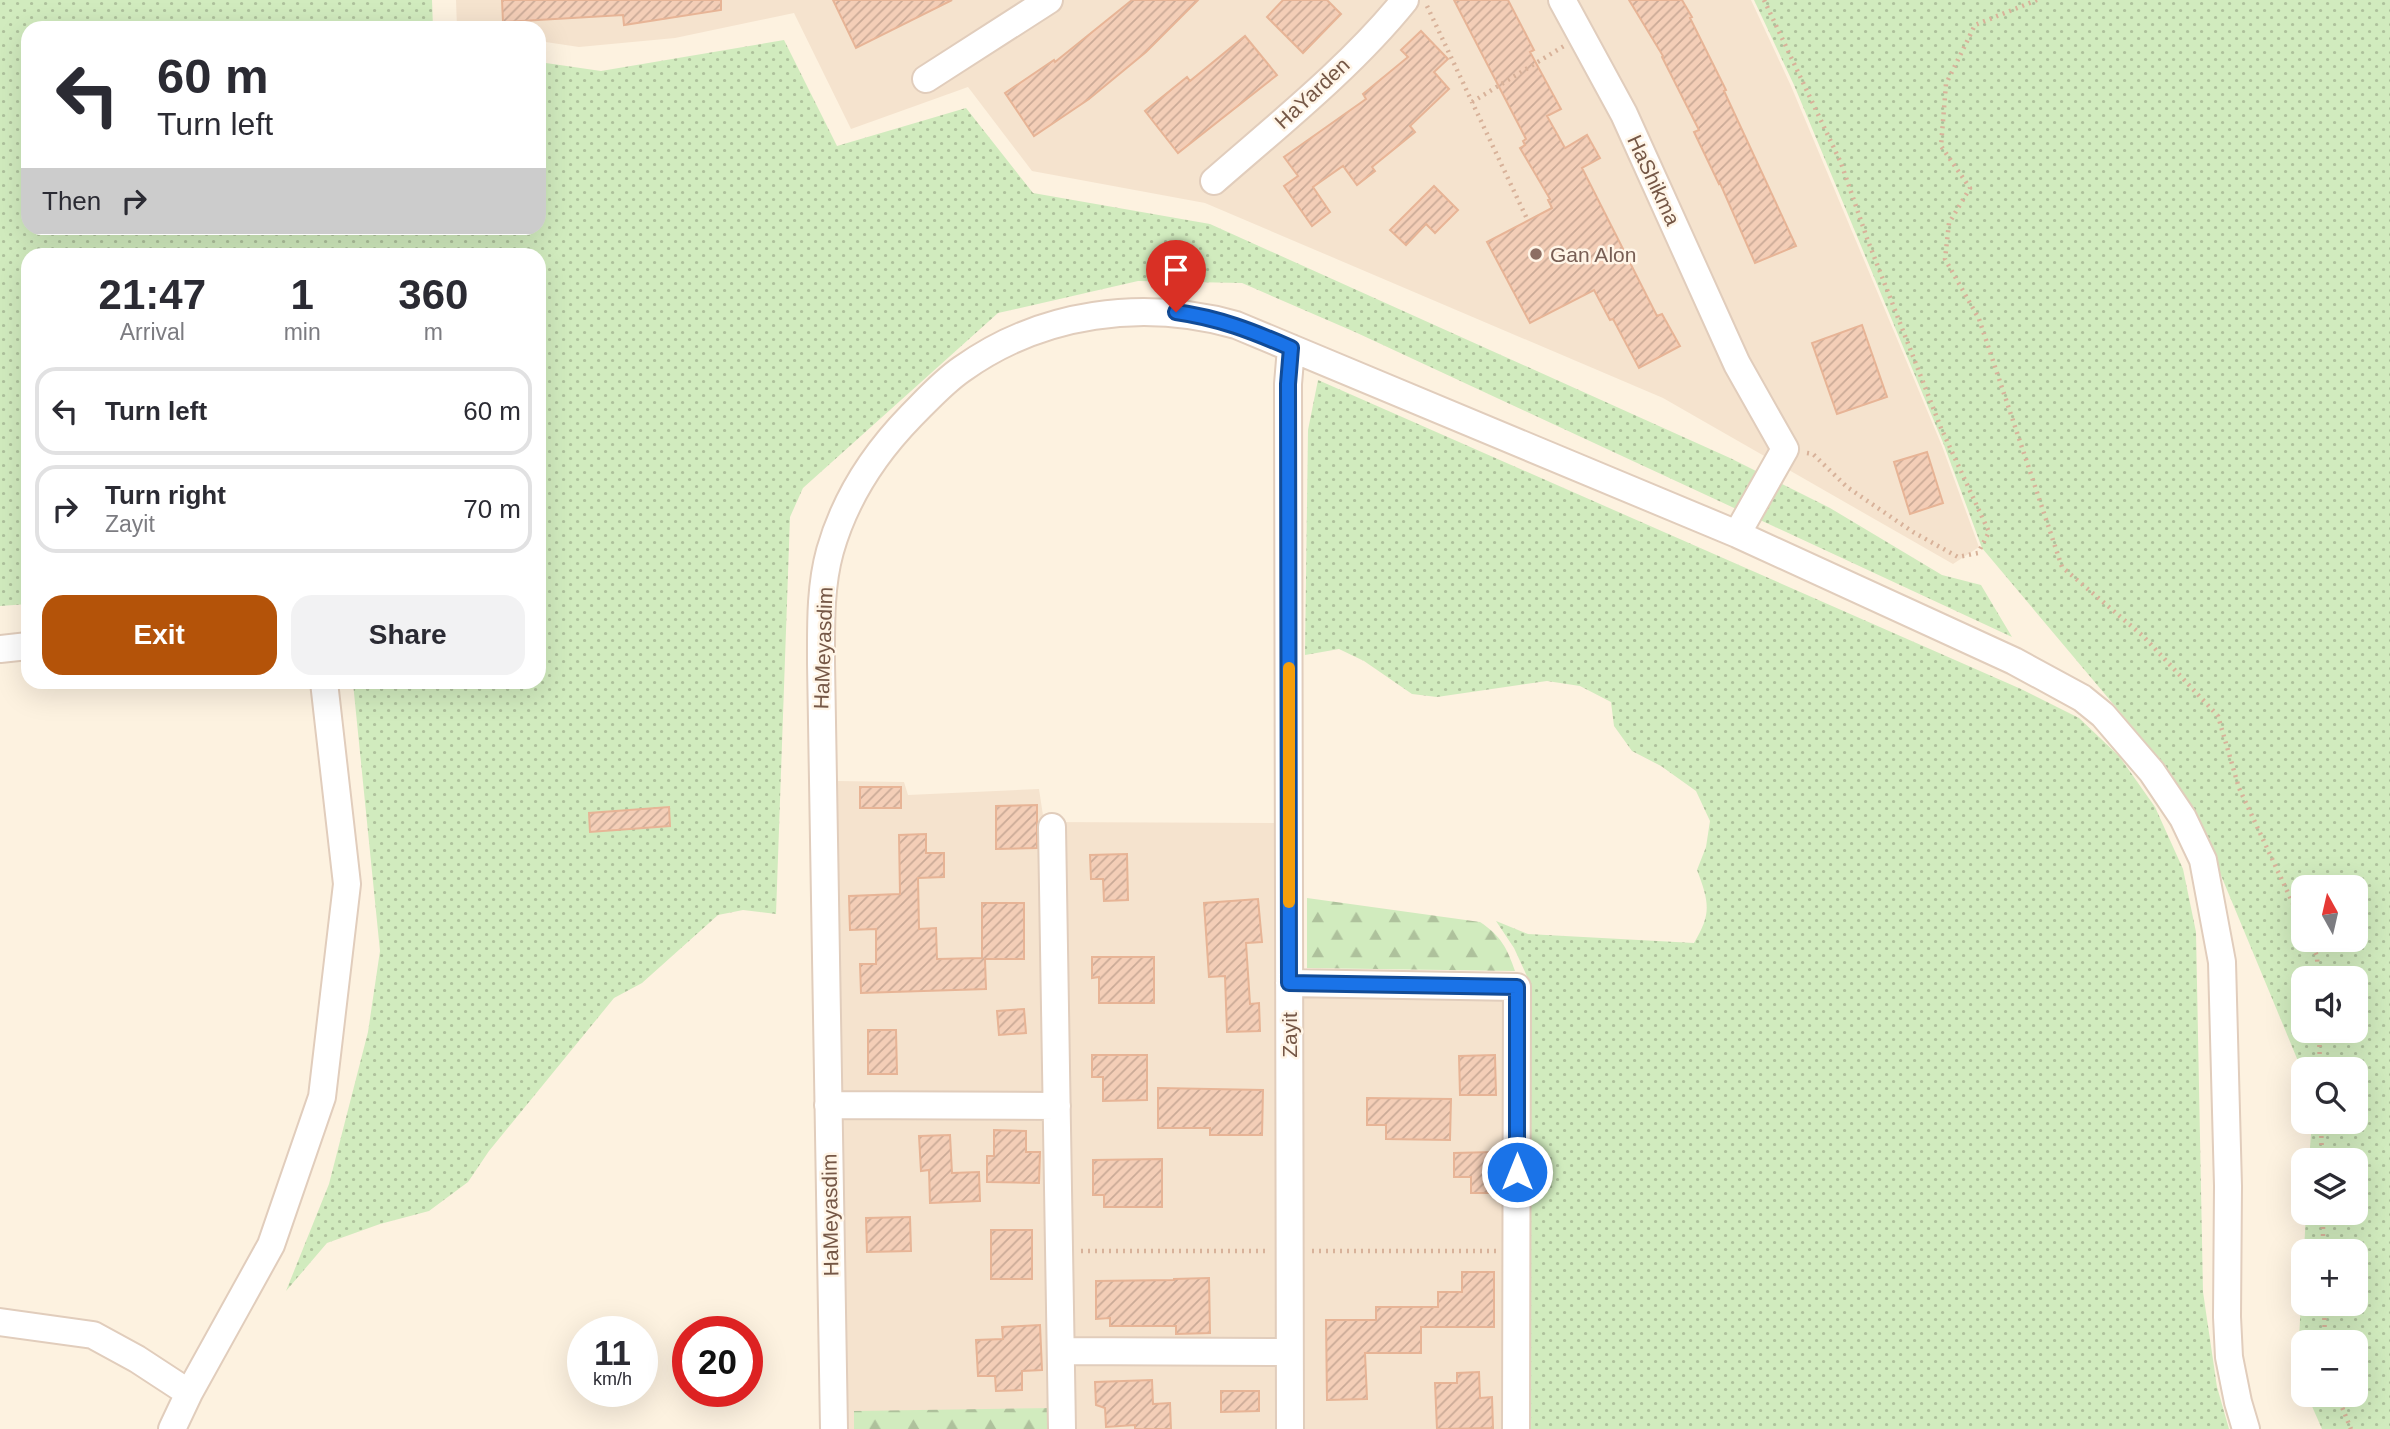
<!DOCTYPE html>
<meta charset="utf-8">
<style>
body{margin:0;font-family:Arial,sans-serif;background:#f2f2f3;color:#2b2b33;height:100vh;display:flex;flex-direction:column;font-size:26px;white-space:nowrap}
*{box-sizing:border-box;margin:0}
p{font-size:23px;color:#7c7c81}
.icon{flex:none;width:38px;height:38px;fill:none;stroke:currentColor;stroke-width:2;stroke-linecap:round;stroke-linejoin:round}
.map{position:relative;flex:1;overflow:hidden}
.side{position:absolute;left:21px;top:248px;width:525px;height:441px;display:flex;flex-direction:column;background:#fff;border-radius:21px;box-shadow:0 7px 28px #0002}
.side>*{flex:none}
.top-card{position:absolute;left:21px;top:21px;width:525px;height:214px;border-radius:21px;box-shadow:0 7px 28px #0002;background:#fff;color:#2b2b33;overflow:hidden}
.needle{width:46px;rotate:352deg}
.controls{position:absolute;left:2291px;top:875px;display:grid;gap:14px}
.controls a{display:grid;place-items:center;width:77px;height:77px;border-radius:14px;background:#fff;box-shadow:0 7px 28px #0002;font-size:35px}
.speed{position:absolute;left:567px;top:1316px;display:flex;gap:14px;font-size:35px;font-weight:700;text-align:center}
.speed>*{display:grid;place-content:center;width:91px;height:91px;border-radius:50%;background:#fff;box-shadow:0 7px 28px #0002;line-height:1}
.speed small{font-size:18px;font-weight:400}
.speed .limit{border:10px solid #d22;background:#fff;color:#111}
.pin{position:absolute;display:grid;place-items:center;width:60px;height:60px;color:#fff;margin:-72px -30px;border-radius:50% 50% 50% 0;rotate:-45deg;box-shadow:0 0 7px #0007}
.pin .icon{rotate:45deg}
.me{position:absolute;width:77px;margin:-38px;rotate:0deg;stroke-linejoin:round;filter:drop-shadow(0 0 5px #0008)}
.turn{display:flex;align-items:center;gap:24px;height:147px;padding:0 21px;font-size:32px}
.turn .icon{width:91px;height:91px;stroke-width:2.5}
.turn b{display:block;font-size:49px;line-height:60px}
.then{display:flex;align-items:center;height:66px;padding:0 21px;background:#0003;gap:14px;font-size:26px}
.eta{display:flex;justify-content:space-evenly;align-items:center;height:119px;text-align:center}
.eta b{font-size:42px;font-weight:700;line-height:49px}
.cta{display:flex;gap:14px;margin-top:auto;padding:14px 21px}
.cta a{flex:1;height:80px;border-radius:21px;background:#b45309;color:#fff;font-size:28px;font-weight:700;line-height:80px;text-align:center}
.cta a+a{background:#f2f2f3;color:#2b2b33}
ul{padding:0;list-style:none}
li{display:flex;align-items:center;gap:21px;height:88px;margin:0 14px 10px;padding:0 7px;border:4px solid #e1e1e2;border-radius:21px}
li div{flex:1}
li b{display:block;font-size:26px}
li em{font-style:normal}
.map>svg:first-child{display:block}
.residential{fill:#f5e3ce}
.grass{fill:url(#grass-dots);fill-rule:evenodd}
.forest{fill:url(#forest-firs)}
.building{fill:url(#building-hatch);stroke:#e7b496;stroke-width:2}
.lines{fill:none;stroke-linecap:round;stroke-linejoin:round}
.minor-casing{stroke:#e1cdbc;stroke-width:30}
.path{stroke:#d8b29a;stroke-width:4.5;stroke-dasharray:2 5;stroke-linecap:butt}
.minor{stroke:#fff;stroke-width:26}
.route-casing{stroke:#114b97;stroke-width:18}
.route{stroke:#1a73e8;stroke-width:12}
.slow{stroke:#f59e0b;stroke-width:12}
.education-dot{fill:#8d6e63;stroke:#fff5e7;stroke-width:2.5}
.labels{text-anchor:middle;dominant-baseline:central;stroke-width:5;stroke-linejoin:round;paint-order:stroke}
.street-label{font-size:21px;fill:#755746;stroke:#fff5e7}
.education-label{font-size:21px;fill:#785e54;stroke:#fff5e7;text-anchor:start}
</style>
<div class="map">
<svg width="2390" height="1429" viewBox="0 0 2390 1429">
<defs>
<pattern id="grass-dots" width="8" height="8" patternUnits="userSpaceOnUse" patternTransform="scale(1.75)"><rect width="8" height="8" fill="#d1ebbe"/><path d="M2 2h.1M6 6h.1" fill="none" stroke="#aec19c" stroke-width="1.8" stroke-linecap="round"/></pattern>
<pattern id="forest-firs" width="22" height="20" patternUnits="userSpaceOnUse" patternTransform="scale(1.75)"><rect width="22" height="20" fill="#d1ebbe"/><path d="M5 1l3.5 6h-7zM16 11l3.5 6h-7z" fill="#aec19c"/></pattern>
<pattern id="building-hatch" width="6" height="6" patternUnits="userSpaceOnUse" patternTransform="scale(1.75)"><rect width="6" height="6" fill="#f4ceb7"/><path d="M-1 1l2-2M0 6l6-6M5 7l2-2" fill="none" stroke="#caaa97"/></pattern>
</defs>
<rect width="100%" height="100%" fill="#fdf2e0"/>
<!-- residential -->
<path class="residential" d="M456,0H1751L1791,86L1942,446L1979,547L1953,564L1663,398L1205,203L1032,171L968,87L851,129L794,13L675,38L579,47L539,41V28H457Z
M837,781L904,782L908,795L1039,789L1044,822L1295,823L1299,969L1520,978L1525,1429H845Z"/>
<!-- grass -->
<path class="grass" d="M0,0H432L433,28H28V228H539V62L601,71L784,40L837,146L966,108L1033,193L1210,224L1730,458L1830,508L1942,575L1981,585L2012,637L1355,332L1242,283L1138,281L998,313L803,488L790,517L776,914L743,910L718,915L642,983L614,998L489,1151L468,1182L429,1211L380,1224L327,1243L286,1291L329,1184L368,1032L380,951L353,683L539,682V256H28V604L0,606Z
M1754,0H2390V1429H2322L2307,1395H2356V1342H2303V1386L2297,1373L2303,1268V1304H2356V1251H2304L2306,1213H2356V1160H2309L2312,1122H2356V1069H2303V1073L2203,832L2141,737L1982,548L1944,445L1794,85ZM2303,887H2356V940H2303ZM2303,978H2356V1031H2303Z
M1318,380L2021,689L2079,718L2119,756L2155,807L2183,869L2196,932L2203,1292L2217,1387L2229,1429H1530L1531,985L1514,948L1496,921L1528,934L1694,943C1712,913 1709,902 1697,870L1706,847L1710,821L1696,791L1661,766L1632,751L1614,726L1611,702L1580,686L1547,681L1437,697L1412,694L1364,661L1339,649L1305,655L1308,430Z"/>
<!-- forest -->
<path class="forest" d="M1307,898L1480,922C1501,936 1507,948 1515,971L1307,968Z
M1055,1408V1429H854V1411Z"/>
<!-- building -->
<path class="building" d="M502,0H721V10L624,25L623,15L503,22Z
M833,0H952L856,48Z
M1132,0H1198L1146,52L1089,99L1034,136L1005,93L1054,60L1055,62Z
M1283,0H1327L1341,14L1303,53L1267,17Z
M1454,0H1508L1534,50L1530,52L1561,109L1547,116L1565,148L1587,135L1600,158L1582,168L1657,316L1662,314L1680,346L1639,368L1613,319L1610,320L1594,290L1530,323L1487,242L1552,208L1548,200L1550,199L1520,148L1525,145L1523,141L1526,139Z
M1629,0H1682L1692,17L1690,18L1726,90L1724,91L1796,246L1755,263L1720,183L1719,184L1694,132L1699,130L1662,57L1663,56Z
M1421,31L1448,59L1434,72L1449,89L1410,126L1415,132L1372,167L1375,171L1357,185L1343,166L1313,187L1330,212L1312,226L1284,186L1298,176L1284,157L1366,99L1363,94L1408,57L1401,50Z
M1245,36L1277,75L1178,153L1145,111L1187,77L1190,81Z
M1434,186L1458,210L1435,233L1426,224L1406,245L1390,230Z
M1862,325L1887,397L1837,414L1812,343Z
M1927,452L1943,503L1910,514L1894,462Z
M860,787H901V808H860Z
M1037,805V848L996,849V806Z
M669,807L670,826L590,832L589,813Z
M926,834V853H944V877L918,878L919,929L936,928L937,959L982,958V903H1024V959H985L986,989L861,993L860,964H876V929L850,930L849,896L900,894L899,835Z
M1127,854L1128,900L1104,901L1103,879H1091L1090,855Z
M1258,899L1262,942L1246,943L1250,1004L1259,1003L1260,1031L1227,1032L1225,976L1209,977L1204,903Z
M1092,957H1154V1003H1099V977L1092,978Z
M1024,1009L1026,1033L999,1035L997,1011Z
M868,1030H896L897,1074H868Z
M1092,1055H1147V1100L1103,1101V1077H1092Z
M1495,1055L1496,1095H1460L1459,1056Z
M1158,1088L1263,1090L1262,1135H1210V1128H1158Z
M1367,1098L1451,1099L1450,1140L1386,1139V1125H1367Z
M994,1130L1026,1131V1152H1040L1039,1183L987,1182V1156H994Z
M950,1135L952,1173L979,1172L980,1201L930,1203L929,1170L921,1171L919,1136Z
M1494,1152V1193H1471V1177H1454V1153Z
M1162,1159V1207H1104V1195H1093V1160Z
M910,1217L911,1251L867,1252L866,1218Z
M991,1230H1032V1279H991Z
M1462,1272H1494V1327H1421V1353H1365L1367,1399L1327,1400L1326,1320H1376V1307H1438V1292H1462Z
M1209,1278L1210,1333L1176,1334V1326H1110V1318L1096,1319V1281L1174,1280V1279Z
M1040,1325L1042,1370L1022,1371V1390L996,1391L995,1376H978L976,1340L1003,1339L1002,1327Z
M1479,1372L1480,1398L1492,1397L1493,1428L1437,1429L1435,1383H1457V1373Z
M1152,1380L1153,1404L1170,1403L1171,1429H1135V1425L1106,1427L1105,1408L1096,1405L1095,1382Z
M1221,1391H1259V1411L1221,1412Z"/>
<g class="lines">
<defs>
<path id="minor" d="M1562,0L1624,114L1737,364L1785,449L1737,534
M926,79L1049,0
M1214,181C1278,125 1352,66 1405,0
M0,649L28,646
M1052,827L1062,1429
M1289,983L1517,987L1516,1429
M828,1105L1057,1106
M0,1322L93,1335L137,1359L189,1393
M1061,1351L1289,1352
M172,1429L189,1393L271,1245L322,1097L347,884L324,682
M834,1429L821,663C821,626 820,587 830,551C845,498 873,455 911,416C927,400 943,382 962,369C1042,312 1143,299 1236,325L1737,534L2014,661L2082,698L2103,715L2152,772L2183,818L2203,860L2222,962L2228,1186L2227,1317L2229,1357L2238,1402L2246,1429
M1290,1429L1288,384L1291,348"/>
</defs>
<!-- minor casing -->
<use href="#minor" class="minor-casing"/>
<!-- path -->
<path class="path" d="M1764,0L1841,163L1868,241L1941,428L1989,532L1978,553L1958,557L1913,532L1847,487L1813,454L1807,453
M2037,0L1975,25L1946,84L1941,146L1970,188L1949,223L1945,259L1979,319L2062,567L2143,636L2218,716L2239,788L2303,925
M1427,6L1528,221
M1472,102L1564,46
M2310,940L2317,956L2318,978
M2319,1031L2320,1069
M2321,1122L2322,1160
M2323,1213V1251
M1081,1251H1268
M1312,1251H1496
M2324,1304L2325,1342
M2337,1395L2351,1429"/>
<!-- minor -->
<use href="#minor" class="minor"/>
</g>
<g class="lines">
<defs>
<path id="route" d="M1176,312C1219,318 1252,331 1291,348L1288,384L1289,983L1517,987V1172"/>
</defs>
<!-- route casing -->
<use href="#route" class="route-casing"/>
<!-- route -->
<use href="#route" class="route"/>
<!-- slow -->
<path class="slow" d="M1289,668V902"/>
</g>
<!-- markers -->
<circle class="education-dot" cx="1536" cy="254" r="7"/>
<g class="labels">
<!-- street labels -->
<g class="street-label">
<text transform="translate(1312 93) rotate(-43)">HaYarden</text>
<text transform="translate(1654 180) rotate(65)">HaShikma</text>
<text transform="translate(823 648) rotate(-88)">HaMeyasdim</text>
<text transform="translate(1289 1035) rotate(-90)">Zayit</text>
<text transform="translate(830 1215) rotate(-91)">HaMeyasdim</text>
</g>
<!-- education labels -->
<g class="education-label">
<text x="1550" y="254">Gan Alon</text>
</g>
</g>
</svg>
<div class="controls">
<a><svg class="needle" viewBox="-14 -14 28 28"><path d="M0-13l5 13h-10z" fill="#e53935"/><path d="M0 13l5-13h-10z" fill="#7c7c81"/></svg></a>
<a><svg class="icon" aria-label="sound" viewBox="0 0 24 24"><path d="M4 9h4l5-4v14l-5-4H4zM17 9q2 3 0 6"/></svg></a>
<a><svg class="icon" aria-label="search" viewBox="0 0 24 24"><circle cx="10" cy="10" r="6"/><path d="M15 15l6 6"/></svg></a>
<a><svg class="icon" aria-label="layers" viewBox="0 0 24 24"><path d="M12 4l9 5-9 5-9-5zM3 14l9 5 9-5"/></svg></a>
<a>+</a>
<a>−</a>
</div>
<div class="speed"><div>11<small>km/h</small></div><div class="limit">20</div></div>
<div class="pin" style="left:1176px;top:312px;background:#d93025"><svg class="icon" aria-label="arrive" viewBox="0 0 24 24"><path d="M6 21V4h12l-3 4 3 4H6"/></svg></div>
<svg class="me" style="left:1517px;top:1172px" viewBox="-20 -20 40 40"><circle r="17" fill="#1a73e8" stroke="#fff" stroke-width="3"/><path d="M0-11L8 9 0 5-8 9z" fill="#fff"/></svg>
<div class="top-card">
<div class="turn"><svg class="icon" aria-label="left" viewBox="0 0 24 24"><path d="M17 20v-9H6M10 6l-5 5 5 5"/></svg><div><b>60 m</b>Turn left</div></div>
<div class="then">Then<svg class="icon" aria-label="right" viewBox="0 0 24 24"><path d="M7 20v-9h11M14 6l5 5-5 5"/></svg></div>
</div>
<section class="side">
<div class="eta">
<div><b>21:47</b><p>Arrival</p></div>
<div><b>1</b><p>min</p></div>
<div><b>360</b><p>m</p></div>
</div>
<ul>
<li><svg class="icon" aria-label="left" viewBox="0 0 24 24"><path d="M17 20v-9H6M10 6l-5 5 5 5"/></svg><div><b>Turn left</b></div><em>60 m</em></li>
<li><svg class="icon" aria-label="right" viewBox="0 0 24 24"><path d="M7 20v-9h11M14 6l5 5-5 5"/></svg><div><b>Turn right</b><p>Zayit</p></div><em>70 m</em></li>
</ul>
<div class="cta"><a>Exit</a><a>Share</a></div>
</section>
</div>
